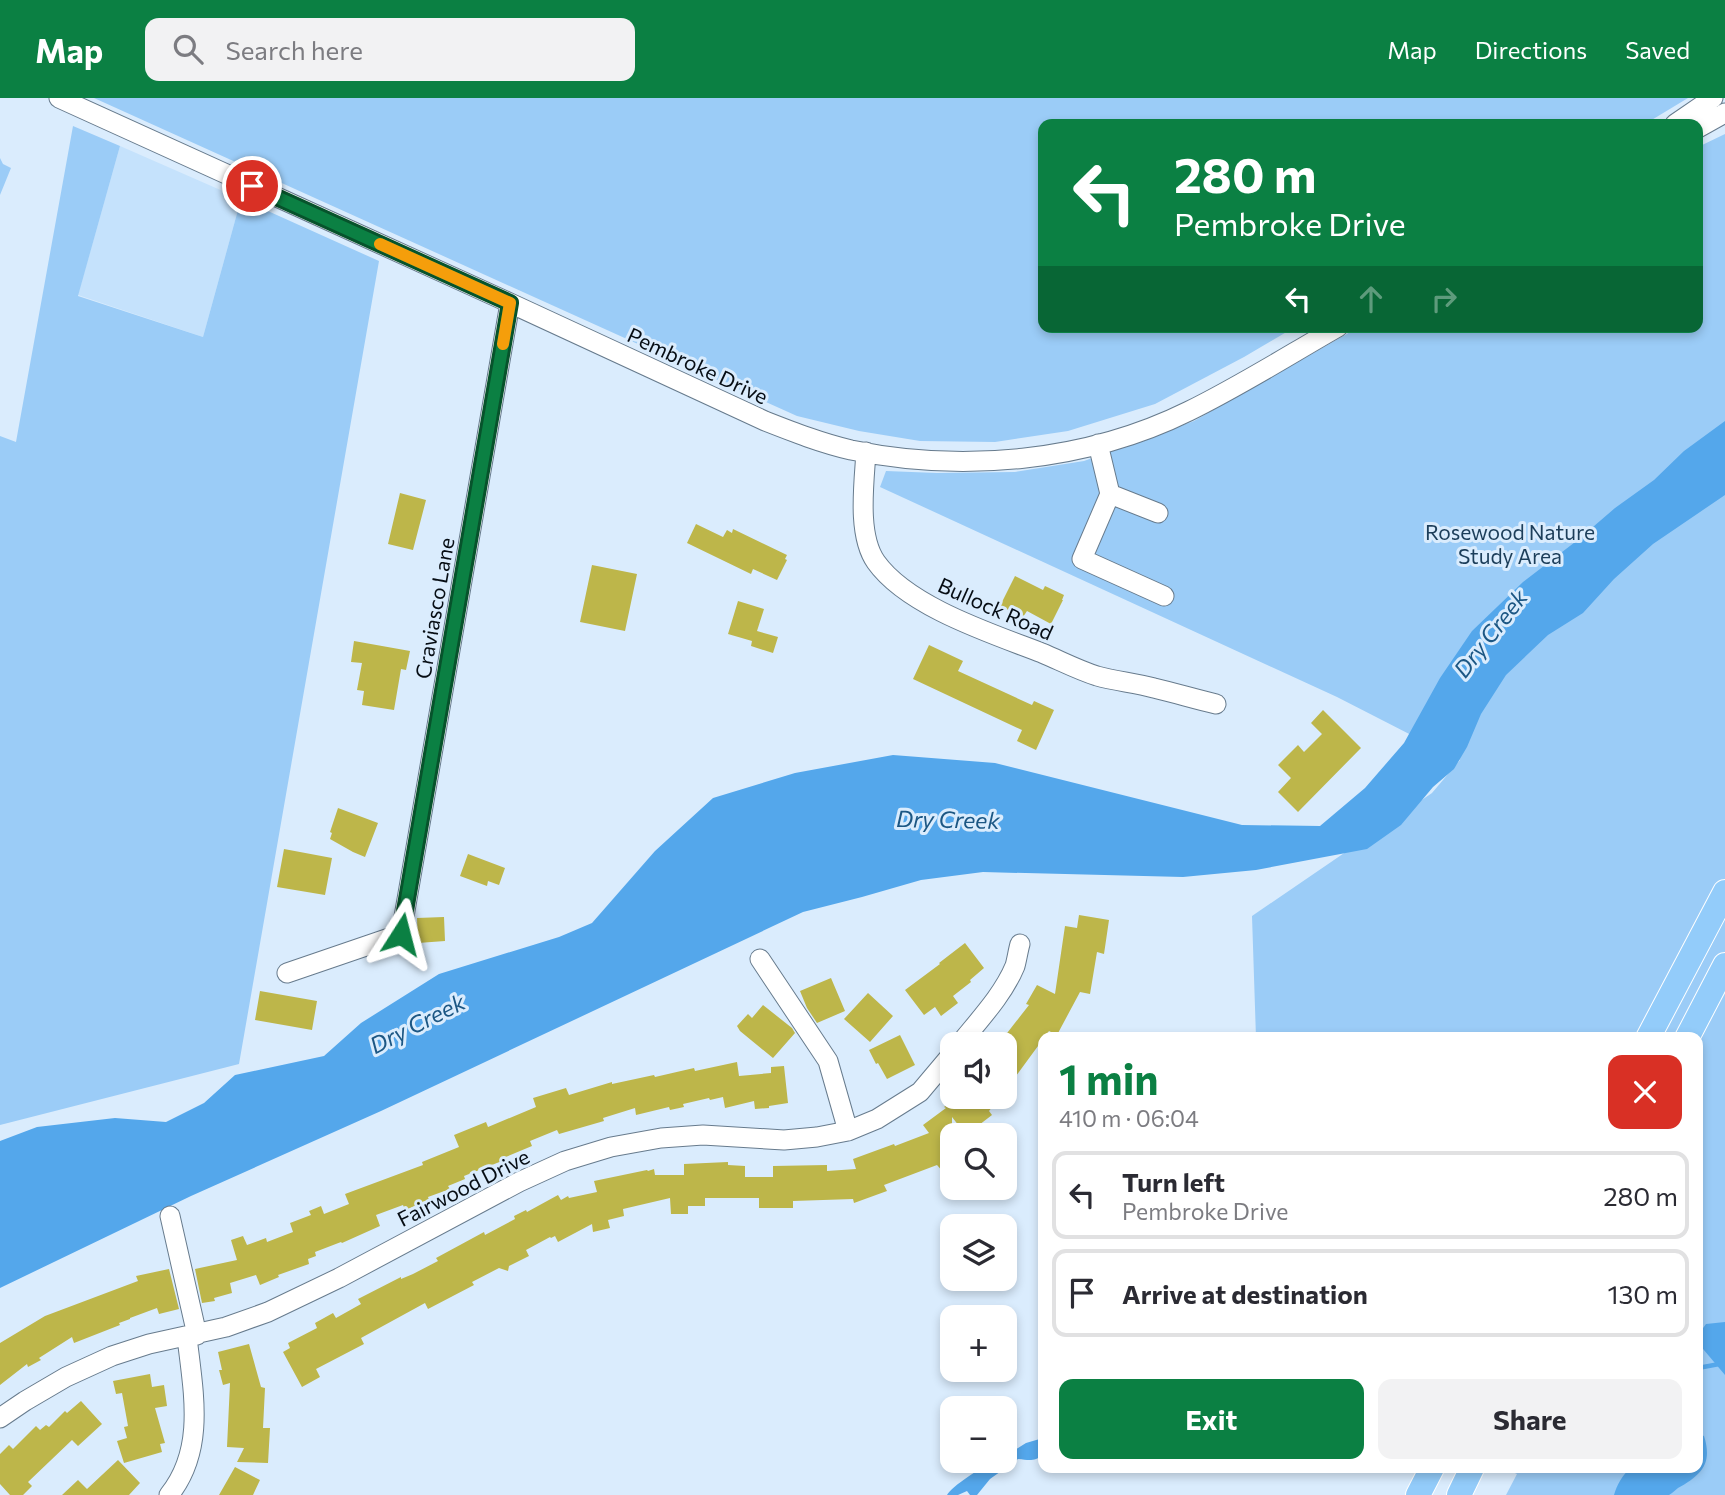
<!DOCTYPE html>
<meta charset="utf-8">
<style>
body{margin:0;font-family:Commissioner,sans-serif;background:#f2f2f3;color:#2b2b33;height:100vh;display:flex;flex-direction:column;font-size:26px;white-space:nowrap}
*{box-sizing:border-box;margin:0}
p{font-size:23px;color:#7c7c81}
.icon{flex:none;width:38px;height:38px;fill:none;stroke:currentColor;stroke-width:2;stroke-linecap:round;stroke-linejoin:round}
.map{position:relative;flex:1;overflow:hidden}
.panel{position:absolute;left:1038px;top:934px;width:665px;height:441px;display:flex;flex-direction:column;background:#fff;border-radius:14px;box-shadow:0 4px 10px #0003}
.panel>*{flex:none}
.banner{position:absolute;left:1038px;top:21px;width:665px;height:214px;border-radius:14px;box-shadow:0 4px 10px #0003;background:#0b8043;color:#fff;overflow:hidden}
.tools{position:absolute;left:940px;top:934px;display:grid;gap:14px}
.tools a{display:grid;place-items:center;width:77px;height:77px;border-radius:14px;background:#fff;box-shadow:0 4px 10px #0003;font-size:35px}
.pin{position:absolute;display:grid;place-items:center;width:60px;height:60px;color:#fff;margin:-30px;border:4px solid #fff;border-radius:50%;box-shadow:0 2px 7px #0007}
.me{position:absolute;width:77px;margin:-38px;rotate:9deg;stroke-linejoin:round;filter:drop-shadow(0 0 5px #0008)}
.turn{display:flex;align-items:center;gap:24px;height:147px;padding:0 21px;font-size:32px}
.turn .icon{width:91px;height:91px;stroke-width:2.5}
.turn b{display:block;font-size:49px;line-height:60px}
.lanes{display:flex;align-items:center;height:66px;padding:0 21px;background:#0003;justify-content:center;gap:35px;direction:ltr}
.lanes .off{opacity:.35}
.round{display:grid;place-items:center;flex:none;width:74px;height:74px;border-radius:14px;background:#f2f2f3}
.head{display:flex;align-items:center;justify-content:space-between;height:119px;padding:0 21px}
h1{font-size:42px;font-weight:700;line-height:52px;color:#0b8043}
.action{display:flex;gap:14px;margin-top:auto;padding:14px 21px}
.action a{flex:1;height:80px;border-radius:14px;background:#0b8043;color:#fff;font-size:28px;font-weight:700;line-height:80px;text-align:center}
.action a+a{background:#f2f2f3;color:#2b2b33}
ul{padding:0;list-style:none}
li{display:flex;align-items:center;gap:21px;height:88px;margin:0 14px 10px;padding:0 7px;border:4px solid #e1e1e2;border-radius:14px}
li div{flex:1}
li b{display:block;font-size:26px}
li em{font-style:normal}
header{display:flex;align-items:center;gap:42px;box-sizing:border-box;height:98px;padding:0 35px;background:#0b8043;color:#fff}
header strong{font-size:33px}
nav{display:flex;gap:38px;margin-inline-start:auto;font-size:24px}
.search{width:490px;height:63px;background:#f2f2f3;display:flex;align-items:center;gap:18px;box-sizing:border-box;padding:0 24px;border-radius:14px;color:#7c7c81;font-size:26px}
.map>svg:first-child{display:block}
.built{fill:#c5e2fc}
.green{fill:#9bccf7}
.water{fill:#54a7eb}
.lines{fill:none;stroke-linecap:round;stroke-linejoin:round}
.stream{stroke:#54a7eb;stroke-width:4.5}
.building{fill:#bdb64a}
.minor-casing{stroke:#677b8d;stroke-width:21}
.major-casing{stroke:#fff;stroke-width:26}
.minor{stroke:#fff;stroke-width:19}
.major{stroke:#93ccfa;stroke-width:24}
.route-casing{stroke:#07532c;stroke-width:18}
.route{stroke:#0b8043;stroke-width:12}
.slow{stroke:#f59e0b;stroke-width:12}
.labels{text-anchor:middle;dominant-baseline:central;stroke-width:6;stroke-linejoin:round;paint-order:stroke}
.street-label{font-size:21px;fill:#060d14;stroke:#daecfd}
.park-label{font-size:21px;fill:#1c3e5a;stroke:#daecfd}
.water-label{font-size:23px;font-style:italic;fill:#1c5784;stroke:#daecfd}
</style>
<header>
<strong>Map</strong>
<div class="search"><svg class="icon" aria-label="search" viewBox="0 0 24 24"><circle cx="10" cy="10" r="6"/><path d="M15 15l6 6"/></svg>Search here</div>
<nav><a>Map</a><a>Directions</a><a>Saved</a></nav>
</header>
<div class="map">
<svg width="1725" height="1397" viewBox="0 0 1725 1397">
<rect width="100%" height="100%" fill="#daecfd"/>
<!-- built -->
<path class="built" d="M120,48L241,101L203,239L78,197Z"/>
<!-- green -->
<path class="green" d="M94,0H1688L1645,26H1043V229H1295L1244,259L1155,306L1068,333L995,344L920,343L859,333L797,318Z
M73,28L120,48L78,198L203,239L241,101L379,163L239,966L0,1027V338L16,344Z
M1725,36V1397H1506L1517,1376L1504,1370H1698V940H1256L1252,818L1432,695L1460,662L1337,599L880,389L886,373L937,375L1015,374L1084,363L1194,323L1359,229H1698V49Z
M0,60L3,66L11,70L0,97Z"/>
<!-- water -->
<path class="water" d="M1725,323V397L1653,446L1614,481L1583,515L1548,537L1506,577L1481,616L1467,649L1454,671L1433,689L1401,727L1367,751L1256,772L1183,779L983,774L921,782L862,799L803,814L381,1013L191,1098L0,1190V1043L37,1029L115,1020L166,1024L204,1005L235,977L324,958L361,925L439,876L559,839L592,825L655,753L713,700L795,675L893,657L995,665L1242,727L1320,728L1365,690L1404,645L1440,580L1472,533L1523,484L1579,441L1615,410L1654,382L1684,353Z
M1725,1224V1277L1698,1245V1237L1706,1226Z
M1699,1336L1704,1338C1713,1366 1701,1377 1678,1390C1675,1392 1673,1395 1669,1397C1664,1397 1623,1397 1614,1397C1617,1387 1622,1377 1631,1370H1698Z
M1043,1340V1357C1034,1364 1029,1362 1018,1361L990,1381L977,1397H970L967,1393L958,1397H947C952,1388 982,1369 993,1364C997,1363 1000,1363 1004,1363L1005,1358L1026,1345Z"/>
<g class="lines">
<!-- stream -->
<path class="stream" d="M1698,1270L1725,1265"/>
</g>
<!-- building -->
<path class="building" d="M400,395L426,402L413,452L388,446Z
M696,426L723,439L727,432L732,435L733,431L787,457L785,461L787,462L777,482L753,471L751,476L687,445Z
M592,467L637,476L625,533L580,524Z
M1015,478L1043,492L1045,488L1064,497L1062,502H1063L1051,526L1027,513L1023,519L1000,508Z
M738,503L764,511L757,533L778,539L773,555L751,548L752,543L728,536Z
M354,543L410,553L406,572L401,571L394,612L362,607L364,593L357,592L362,565L351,564Z
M929,547L963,563L958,573L1032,607L1034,603L1054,612L1036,652L1017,643L1022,632L913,581Z
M1323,612L1361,650L1298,714L1278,694L1291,680L1278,667L1298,647L1304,654L1322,636L1311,625Z
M338,710L378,725L365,759L353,754L330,741L332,735L330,734Z
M284,751L332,760L325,797L277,789Z
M468,756L505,770L499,787L488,783L487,788L460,778Z
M1079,817L1109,822L1104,856L1097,854L1090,896L1080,894L1057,937L1049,933L1005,993L1004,939L1029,907L1026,906L1037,887L1055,896L1065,828L1077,830Z
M444,819L445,843L418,845L417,820Z
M965,845L984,870L970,882L971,884L953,898L958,905L941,918L935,909L924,917L905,892L940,866L939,865Z
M831,880L845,913L817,925L807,910L800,893Z
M260,893L317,903L312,932L255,922Z
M868,895L893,918L870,944L844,921Z
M763,907L792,930L795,935L773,960L740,933L737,928L748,916L752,920Z
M900,937L915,967L887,981L878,965L876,966L869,952Z
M737,964L739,978L771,975V969L784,968L788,1005L769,1008V1010L755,1011L754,1003L725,1010L723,999L710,1002L709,1000L683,1006L684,1009L670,1012L669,1009L636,1017L635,1010L603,1020L604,1023L559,1036L557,1032L530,1043L532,1048L501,1061L502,1063L464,1078L465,1081L448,1088L450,1091L428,1099L429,1102L405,1112L403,1107L376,1117L380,1128L342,1145L341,1144L315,1154L316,1158L308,1161L309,1166L278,1177L279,1179L260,1187L256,1177L230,1185L232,1195L214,1200L215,1203L202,1205L195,1171L237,1162L231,1142L243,1138L247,1147L266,1140L267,1144L293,1134L290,1125L311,1117L309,1113L321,1108L324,1116L349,1106L345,1096L423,1067L422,1064L459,1049L454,1037L486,1024L488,1029L536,1009L533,1000L566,990L569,997L612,984V986L654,977L655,979L694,970L695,973Z
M956,999H1000L989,1013L992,1017L966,1037L952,1019V1069L944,1075L937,1067L884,1087L887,1093L854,1105L853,1101L793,1103V1110H759V1100H705V1108H688V1116H671L670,1100L623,1111L624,1118L608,1122L610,1130L593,1134L592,1126L558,1144L555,1138L551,1140L550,1139L526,1152L529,1158L509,1168L508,1173L499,1170L472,1184L474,1187L428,1211L425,1205L361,1240L364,1246L316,1271L320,1279L302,1289L283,1254L290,1250L288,1245L317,1230L315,1225L333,1215L336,1220L361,1206L358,1201L401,1179V1181L413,1176L438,1163L436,1160L484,1134L485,1137L515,1121L514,1118L526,1112L527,1114L558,1097L561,1102L568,1098L569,1100L597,1094L594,1083L647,1072L648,1073L654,1071L655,1077H684V1066L728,1064V1067L745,1068V1079H773V1068L827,1067V1073L856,1071L853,1061L894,1046L895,1048L929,1035L923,1027L946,1010L944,1009Z
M169,1171L179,1211L159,1216L157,1210L130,1220V1221L119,1225L120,1227L74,1245L72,1239L39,1260L41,1262L28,1269L27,1266L0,1287V1245L45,1218L138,1183L136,1178Z
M249,1246L261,1289L265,1290L263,1330H270L268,1365L237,1364L244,1350L227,1349L230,1285L223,1287L219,1272H222L218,1254Z
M150,1276L152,1289L164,1287L167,1308L155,1310L165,1345L160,1346L162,1354L124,1365L117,1343L127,1340L124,1329L128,1328L122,1295L116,1296L113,1283Z
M81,1303L102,1326L78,1348L72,1342L28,1384L32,1388L23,1397H10L0,1386V1356L9,1347L13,1351L36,1328L40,1332L46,1327L49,1329L65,1313L67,1315Z
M118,1362L140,1385L129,1397H62L78,1382L87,1391Z
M235,1369L260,1382L253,1397H219Z"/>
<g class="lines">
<defs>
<path id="minor" d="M59,0L510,205L765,323C793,334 821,345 851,352C962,375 1086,364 1189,313C1240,288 1289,257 1338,229
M1675,26L1713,0
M1698,30L1725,15
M1098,346L1110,396L1082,461L1164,498
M866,354C864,386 857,437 876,464C908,509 993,536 1042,555C1061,563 1078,572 1097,578C1115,583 1135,585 1154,590C1175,595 1195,601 1216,606
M1110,396L1158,415
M760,861L828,963L848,1033
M287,875L401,836L510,205
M959,947C979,922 1003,897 1015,868C1017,861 1018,853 1020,846
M170,1118L197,1237
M0,1320L25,1303L66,1279L112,1258L149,1246L226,1229L268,1214L339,1180L519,1084L565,1063L611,1049L661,1040L703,1037L784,1042L817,1039L848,1033L877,1021L920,994L952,956
M169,1397C206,1351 193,1293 187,1239"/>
<path id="major" d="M1648,940L1725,794
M1687,940L1725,867
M1418,1397L1432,1370
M1459,1397L1472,1370"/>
</defs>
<!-- minor casing -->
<use href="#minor" class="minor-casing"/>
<!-- major casing -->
<use href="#major" class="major-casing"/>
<!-- minor -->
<use href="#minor" class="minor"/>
<!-- major -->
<use href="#major" class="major"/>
</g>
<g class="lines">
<defs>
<path id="route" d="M252,88L510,205L401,836"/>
</defs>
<!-- route casing -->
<use href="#route" class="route-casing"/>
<!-- route -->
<use href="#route" class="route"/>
<!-- slow -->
<path class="slow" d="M380,146L510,205L503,246"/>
</g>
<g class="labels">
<!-- street labels -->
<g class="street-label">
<text transform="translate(698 267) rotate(25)">Pembroke Drive</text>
<text transform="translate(434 510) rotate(-80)">Craviasco Lane</text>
<text transform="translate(996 510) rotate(24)">Bullock Road</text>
<text transform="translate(463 1089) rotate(-27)">Fairwood Drive</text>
</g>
<!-- park labels -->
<g class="park-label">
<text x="1510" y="433">Rosewood Nature<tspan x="1510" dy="24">Study Area</tspan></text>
</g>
<!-- water labels -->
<g class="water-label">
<text transform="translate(1490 535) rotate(-52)">Dry Creek</text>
<text transform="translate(948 721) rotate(1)">Dry Creek</text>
<text transform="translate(417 925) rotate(-27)">Dry Creek</text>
</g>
</g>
</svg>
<div class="tools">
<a><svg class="icon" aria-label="sound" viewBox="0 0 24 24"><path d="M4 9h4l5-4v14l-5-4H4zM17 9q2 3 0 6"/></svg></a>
<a><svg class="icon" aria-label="search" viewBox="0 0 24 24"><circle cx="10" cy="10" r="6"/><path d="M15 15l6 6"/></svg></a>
<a><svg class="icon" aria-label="layers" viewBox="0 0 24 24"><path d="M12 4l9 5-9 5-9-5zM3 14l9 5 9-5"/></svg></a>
<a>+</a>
<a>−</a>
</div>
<div class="pin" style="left:252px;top:88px;background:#d93025"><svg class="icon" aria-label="arrive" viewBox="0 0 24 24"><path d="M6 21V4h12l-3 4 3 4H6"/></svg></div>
<svg class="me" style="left:401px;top:836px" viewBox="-20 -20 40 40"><path d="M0-17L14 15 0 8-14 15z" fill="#0b8043" stroke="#fff" stroke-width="4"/></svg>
<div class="banner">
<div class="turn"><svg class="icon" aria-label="left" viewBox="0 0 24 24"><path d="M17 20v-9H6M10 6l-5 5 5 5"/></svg><div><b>280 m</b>Pembroke Drive</div></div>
<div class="lanes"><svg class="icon" aria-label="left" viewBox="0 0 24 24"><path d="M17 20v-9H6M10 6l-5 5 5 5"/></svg><svg class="icon off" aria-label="ahead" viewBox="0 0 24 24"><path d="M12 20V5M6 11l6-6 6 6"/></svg><svg class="icon off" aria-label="right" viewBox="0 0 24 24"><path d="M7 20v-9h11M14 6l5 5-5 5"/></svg></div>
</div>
<section class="panel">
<div class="head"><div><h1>1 min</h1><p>410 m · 06:04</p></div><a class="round" style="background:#d93025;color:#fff"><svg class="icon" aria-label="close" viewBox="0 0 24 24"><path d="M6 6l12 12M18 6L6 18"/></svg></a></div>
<ul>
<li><svg class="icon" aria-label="left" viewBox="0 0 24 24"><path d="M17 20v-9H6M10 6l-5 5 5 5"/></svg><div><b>Turn left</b><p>Pembroke Drive</p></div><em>280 m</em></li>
<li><svg class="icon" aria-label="arrive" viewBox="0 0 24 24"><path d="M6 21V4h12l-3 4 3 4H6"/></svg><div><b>Arrive at destination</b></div><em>130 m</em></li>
</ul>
<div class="action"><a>Exit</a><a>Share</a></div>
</section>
</div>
